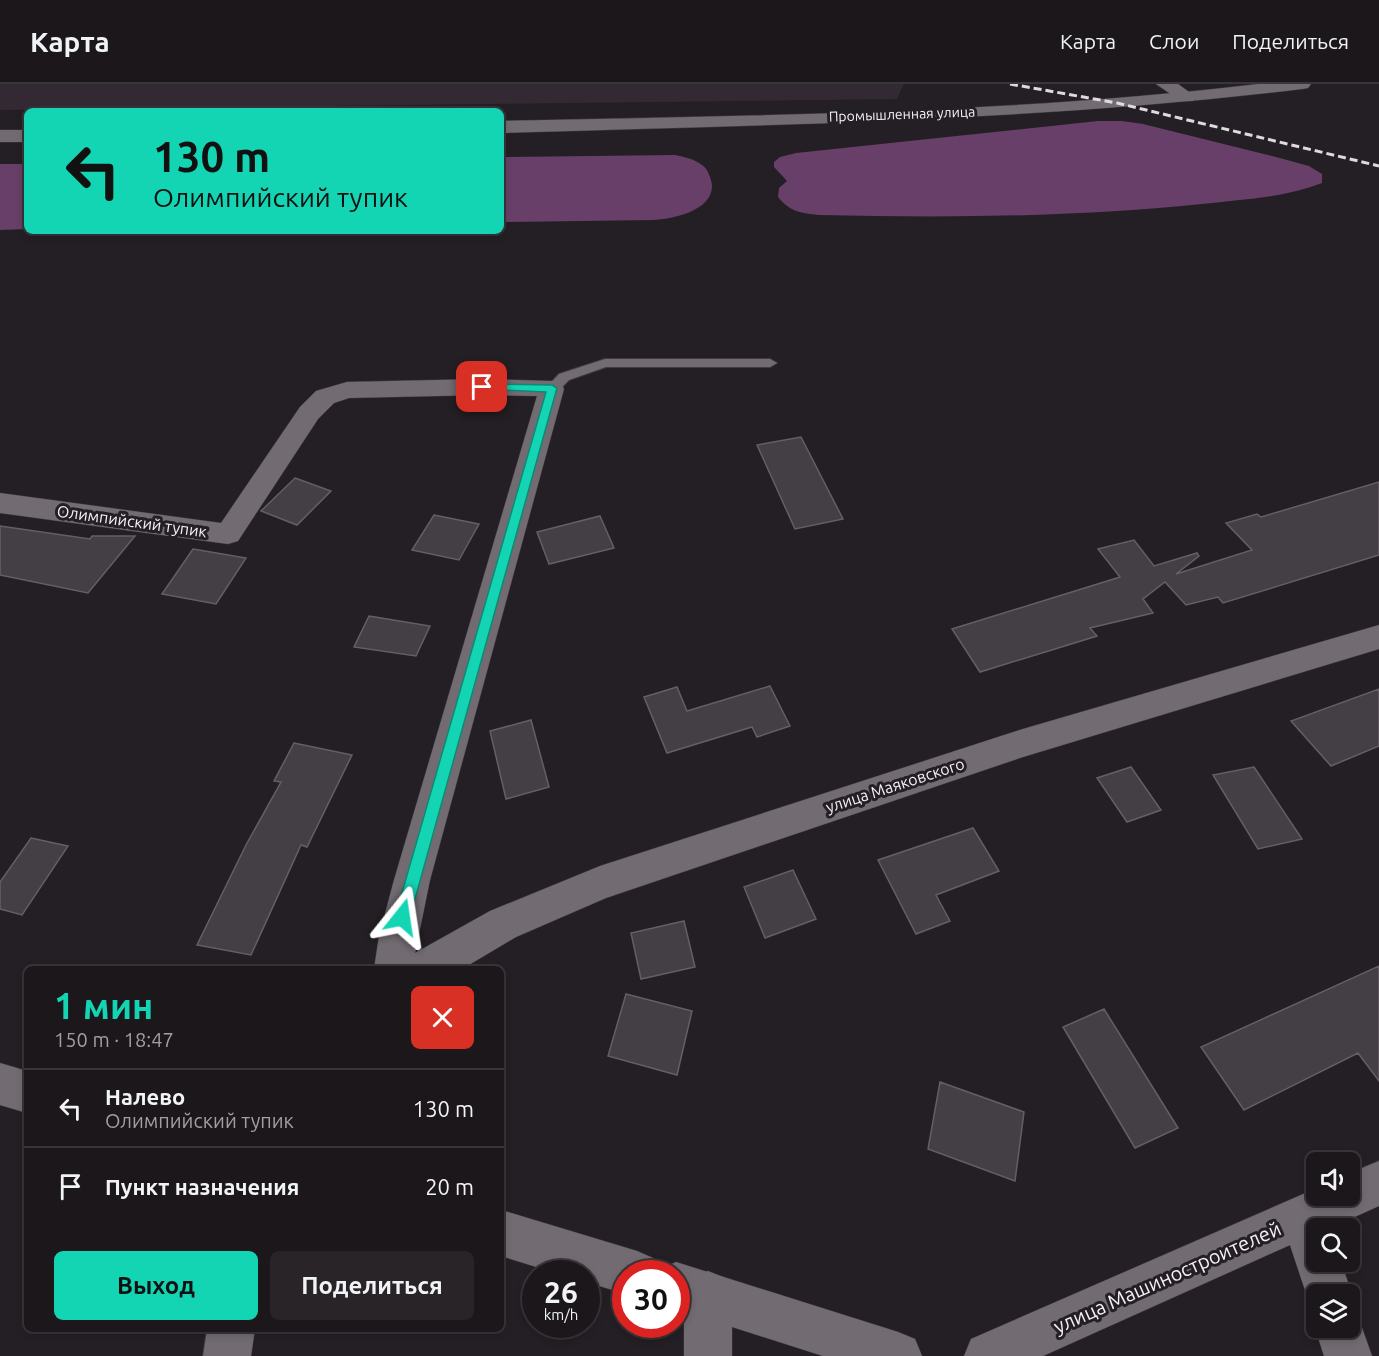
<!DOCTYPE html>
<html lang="ru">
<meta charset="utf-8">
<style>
body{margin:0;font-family:Ubuntu,sans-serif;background:#282428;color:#f1f3f6;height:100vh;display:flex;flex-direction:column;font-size:22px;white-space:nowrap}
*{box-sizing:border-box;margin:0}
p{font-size:20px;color:#a09fa3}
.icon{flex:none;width:33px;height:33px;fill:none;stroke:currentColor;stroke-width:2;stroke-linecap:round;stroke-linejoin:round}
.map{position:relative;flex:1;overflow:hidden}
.details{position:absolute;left:24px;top:882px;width:480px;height:366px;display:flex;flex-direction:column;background:#1b171b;border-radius:9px;box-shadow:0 3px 9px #0003,0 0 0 2px #39363a}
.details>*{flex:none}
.top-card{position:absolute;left:24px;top:24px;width:480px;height:126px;border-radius:9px;box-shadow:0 3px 9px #0003,0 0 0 2px #39363a;background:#13d5b4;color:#111;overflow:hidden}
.fabs{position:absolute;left:1306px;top:1068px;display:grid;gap:12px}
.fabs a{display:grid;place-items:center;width:54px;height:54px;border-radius:9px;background:#1b171b;box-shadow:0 3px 9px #0003,0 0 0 2px #39363a;font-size:30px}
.speed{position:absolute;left:522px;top:1176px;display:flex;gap:12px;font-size:30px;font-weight:700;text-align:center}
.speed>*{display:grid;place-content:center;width:78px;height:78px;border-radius:50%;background:#1b171b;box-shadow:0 3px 9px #0003,0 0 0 2px #39363a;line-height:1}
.speed small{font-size:15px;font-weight:400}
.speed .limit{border:9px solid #d22;background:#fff;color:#111}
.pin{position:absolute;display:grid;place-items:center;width:51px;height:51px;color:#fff;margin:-26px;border-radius:12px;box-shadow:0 3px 9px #0006}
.me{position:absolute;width:66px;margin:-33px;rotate:15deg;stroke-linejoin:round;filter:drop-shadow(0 0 4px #0008)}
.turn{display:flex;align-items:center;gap:21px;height:126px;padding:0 30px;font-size:27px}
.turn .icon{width:78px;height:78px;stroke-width:2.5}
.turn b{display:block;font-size:42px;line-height:51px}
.round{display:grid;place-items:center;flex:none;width:63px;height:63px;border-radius:9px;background:#282428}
.summary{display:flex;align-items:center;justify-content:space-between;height:102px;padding:0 30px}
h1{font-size:36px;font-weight:700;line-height:45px;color:#13d5b4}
.primary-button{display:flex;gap:12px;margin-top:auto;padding:12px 30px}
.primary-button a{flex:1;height:69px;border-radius:9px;background:#13d5b4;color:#111;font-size:24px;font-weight:700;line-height:69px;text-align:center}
.primary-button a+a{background:#282428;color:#f1f3f6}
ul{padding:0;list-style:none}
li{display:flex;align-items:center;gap:18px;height:78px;padding:0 30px;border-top:2px solid #39363a}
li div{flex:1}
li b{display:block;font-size:22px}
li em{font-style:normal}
header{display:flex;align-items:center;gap:36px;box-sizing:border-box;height:84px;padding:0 30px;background:#1b171b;border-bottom:2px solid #39363a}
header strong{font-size:28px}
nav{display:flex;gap:33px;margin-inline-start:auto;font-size:21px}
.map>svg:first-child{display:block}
.built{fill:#322932}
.forest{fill:#673f68}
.building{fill:#443f44;stroke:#655f65;stroke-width:1.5}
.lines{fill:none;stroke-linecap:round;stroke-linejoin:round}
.lane-casing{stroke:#403c40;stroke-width:2}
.street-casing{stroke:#403c40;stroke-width:1}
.secondary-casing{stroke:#403c40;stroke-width:1}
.lane{fill:#726c72;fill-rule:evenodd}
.street{fill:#726c72;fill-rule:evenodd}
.secondary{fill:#726c72;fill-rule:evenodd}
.rail{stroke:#dedade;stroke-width:3;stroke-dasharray:8 4;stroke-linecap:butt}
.route{fill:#13d5b4;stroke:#0c8a75;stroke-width:1.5}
.labels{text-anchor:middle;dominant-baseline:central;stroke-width:6;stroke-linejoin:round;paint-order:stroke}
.far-street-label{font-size:14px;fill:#f5f2f5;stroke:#241f24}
.street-label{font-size:16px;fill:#f5f2f5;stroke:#241f24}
.near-street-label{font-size:20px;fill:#f5f2f5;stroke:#241f24}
</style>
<header>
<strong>Карта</strong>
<nav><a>Карта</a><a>Слои</a><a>Поделиться</a></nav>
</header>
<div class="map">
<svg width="1379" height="1272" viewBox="0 0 1379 1272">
<rect width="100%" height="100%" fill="#241f24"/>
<!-- built -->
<path class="built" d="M0,0H904L897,15L0,26Z"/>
<!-- forest -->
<path class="forest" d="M1098,37H1122L1143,40L1276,73L1309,82L1322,90V99C1284,114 1242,115 1202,120C1075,133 947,134 820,131C801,129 790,128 778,113L779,104L787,97L774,83V78L780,73L796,69Z
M675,71C684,73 695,75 702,81C708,85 711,94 712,101C713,127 672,135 653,136L501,138V73Z
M0,80H27V145L0,146Z"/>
<!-- building -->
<path class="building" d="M801,353L843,435L795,445L757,361Z
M295,394L331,407L297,441L261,427Z
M1379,398V471L1223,519L1218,513L1186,521L1165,498L1143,515L1153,529L1090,544L1097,552L980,588L952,545L1120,493L1098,465L1134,456L1154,482L1197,469L1199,472L1176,490L1252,466L1226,439L1257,430L1261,433Z
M434,431L479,440L459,476L412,466Z
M600,432L614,464L549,480L537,448Z
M0,442L90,455L92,452H135L88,509L0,491Z
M193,465L246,474L216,520L162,510Z
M369,532L430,542L416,572L354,563Z
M770,602L790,642L757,653L752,643L667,669L644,613L677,603L687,627Z
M1379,605V662L1331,682L1291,637Z
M531,636L549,703L506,715L490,647Z
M294,659L352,671L307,763L301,761L251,871L197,861L246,761L281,698L274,697Z
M1131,683L1161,726L1127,738L1097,694Z
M1254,683L1302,755L1258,765L1213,691Z
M973,744L999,787L936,811L950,837L916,850L878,776Z
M31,754L68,762L22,831L0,825V798Z
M793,786L816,835L765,854L744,803Z
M684,837L695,883L641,895L631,849Z
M1379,882V997L1358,969L1244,1026L1201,963Z
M626,910L692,927L677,991L608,972Z
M1104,925L1178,1044L1135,1064L1063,943Z
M940,998L1024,1028L1015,1097L928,1065Z"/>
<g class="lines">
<defs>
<path id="lane" d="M605,275H770L777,279L770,283H606L569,296L557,308L552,309L545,305L559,290Z"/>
<path id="street" d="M1156,0H1178L1196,13L1193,17H1181Z
M482,295L552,297L561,299L564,305L430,796L415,869L490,827L600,782L1023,645L1379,541V565L1023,673L606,814L516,853L462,885H374L379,852L394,796L537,312L482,311L349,314L334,319L318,335L238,457L228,460L0,429V409L221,439L300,323L316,307L347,298Z
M1379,1077V1122L1330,1144H1317V1178H1341L1352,1210L1350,1216V1210H1317V1229L1312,1227L1290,1161L1043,1272H964L971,1255L1317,1104V1112H1350V1089Z
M708,1187L725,1194L732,1211V1272H684V1211L691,1194Z
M1350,1225L1356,1227L1372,1272H1324L1315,1244L1317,1239V1244H1350Z
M207,1245H255L251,1272H203Z"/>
<path id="secondary" d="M1258,0H1311L1308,4L1302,5C1036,37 769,41 501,49V37C753,31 1007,30 1258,0Z
M0,46H27V58H0Z
M0,979L27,987V1029L0,1021Z
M501,1126L637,1167L653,1174L659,1186L676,1178L898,1248L915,1255L922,1272H823L676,1225V1190H626V1210L586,1198V1190H559L501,1172Z"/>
</defs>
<!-- lane casing -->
<use href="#lane" class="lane-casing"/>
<!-- street casing -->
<use href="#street" class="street-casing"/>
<!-- secondary casing -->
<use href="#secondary" class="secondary-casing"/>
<!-- lane -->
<use href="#lane" class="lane"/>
<!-- street -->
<use href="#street" class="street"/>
<!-- secondary -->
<use href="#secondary" class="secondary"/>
<!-- rail -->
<path class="rail" d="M1010,0L1117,19L1379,82"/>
</g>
<!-- route -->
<path class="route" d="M482,300L552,301L557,304L410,833L408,839L402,841L397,839L395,833L546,308L478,305L477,303Z"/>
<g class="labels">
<!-- far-street labels -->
<g class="far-street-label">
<text transform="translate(902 30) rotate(-2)">Промышленная улица</text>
</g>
<!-- street labels -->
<g class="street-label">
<text transform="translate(132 437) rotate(8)">Олимпийский тупик</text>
<text transform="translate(895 701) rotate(-18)">улица Маяковского</text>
</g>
<!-- near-street labels -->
<g class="near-street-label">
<text transform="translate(1167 1193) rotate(-24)">улица Машиностроителей</text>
</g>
</g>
</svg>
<div class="fabs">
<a><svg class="icon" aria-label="sound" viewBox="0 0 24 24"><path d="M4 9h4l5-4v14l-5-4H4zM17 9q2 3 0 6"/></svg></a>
<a><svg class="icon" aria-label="search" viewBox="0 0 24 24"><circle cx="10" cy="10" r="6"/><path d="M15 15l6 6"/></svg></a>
<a><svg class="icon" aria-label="layers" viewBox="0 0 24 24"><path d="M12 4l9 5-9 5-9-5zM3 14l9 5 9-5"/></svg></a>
</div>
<div class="speed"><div>26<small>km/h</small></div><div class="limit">30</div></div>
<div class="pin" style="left:482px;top:303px;background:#d93025"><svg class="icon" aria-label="arrive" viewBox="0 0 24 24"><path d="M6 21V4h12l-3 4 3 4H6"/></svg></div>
<svg class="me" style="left:402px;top:833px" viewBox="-20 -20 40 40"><path d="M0-17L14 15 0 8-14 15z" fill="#13d5b4" stroke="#fff" stroke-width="4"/></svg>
<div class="top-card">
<div class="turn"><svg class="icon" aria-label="left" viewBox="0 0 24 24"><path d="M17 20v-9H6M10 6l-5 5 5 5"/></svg><div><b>130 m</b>Олимпийский тупик</div></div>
</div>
<section class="details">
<div class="summary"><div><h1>1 мин</h1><p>150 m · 18:47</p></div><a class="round" style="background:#d93025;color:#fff"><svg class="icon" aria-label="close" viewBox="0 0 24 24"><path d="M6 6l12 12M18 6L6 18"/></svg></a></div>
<ul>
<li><svg class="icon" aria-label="left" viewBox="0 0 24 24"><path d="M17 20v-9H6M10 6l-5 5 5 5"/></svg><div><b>Налево</b><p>Олимпийский тупик</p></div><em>130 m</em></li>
<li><svg class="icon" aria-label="arrive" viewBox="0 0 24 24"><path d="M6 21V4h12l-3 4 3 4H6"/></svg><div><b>Пункт назначения</b></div><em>20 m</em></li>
</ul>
<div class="primary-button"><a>Выход</a><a>Поделиться</a></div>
</section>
</div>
